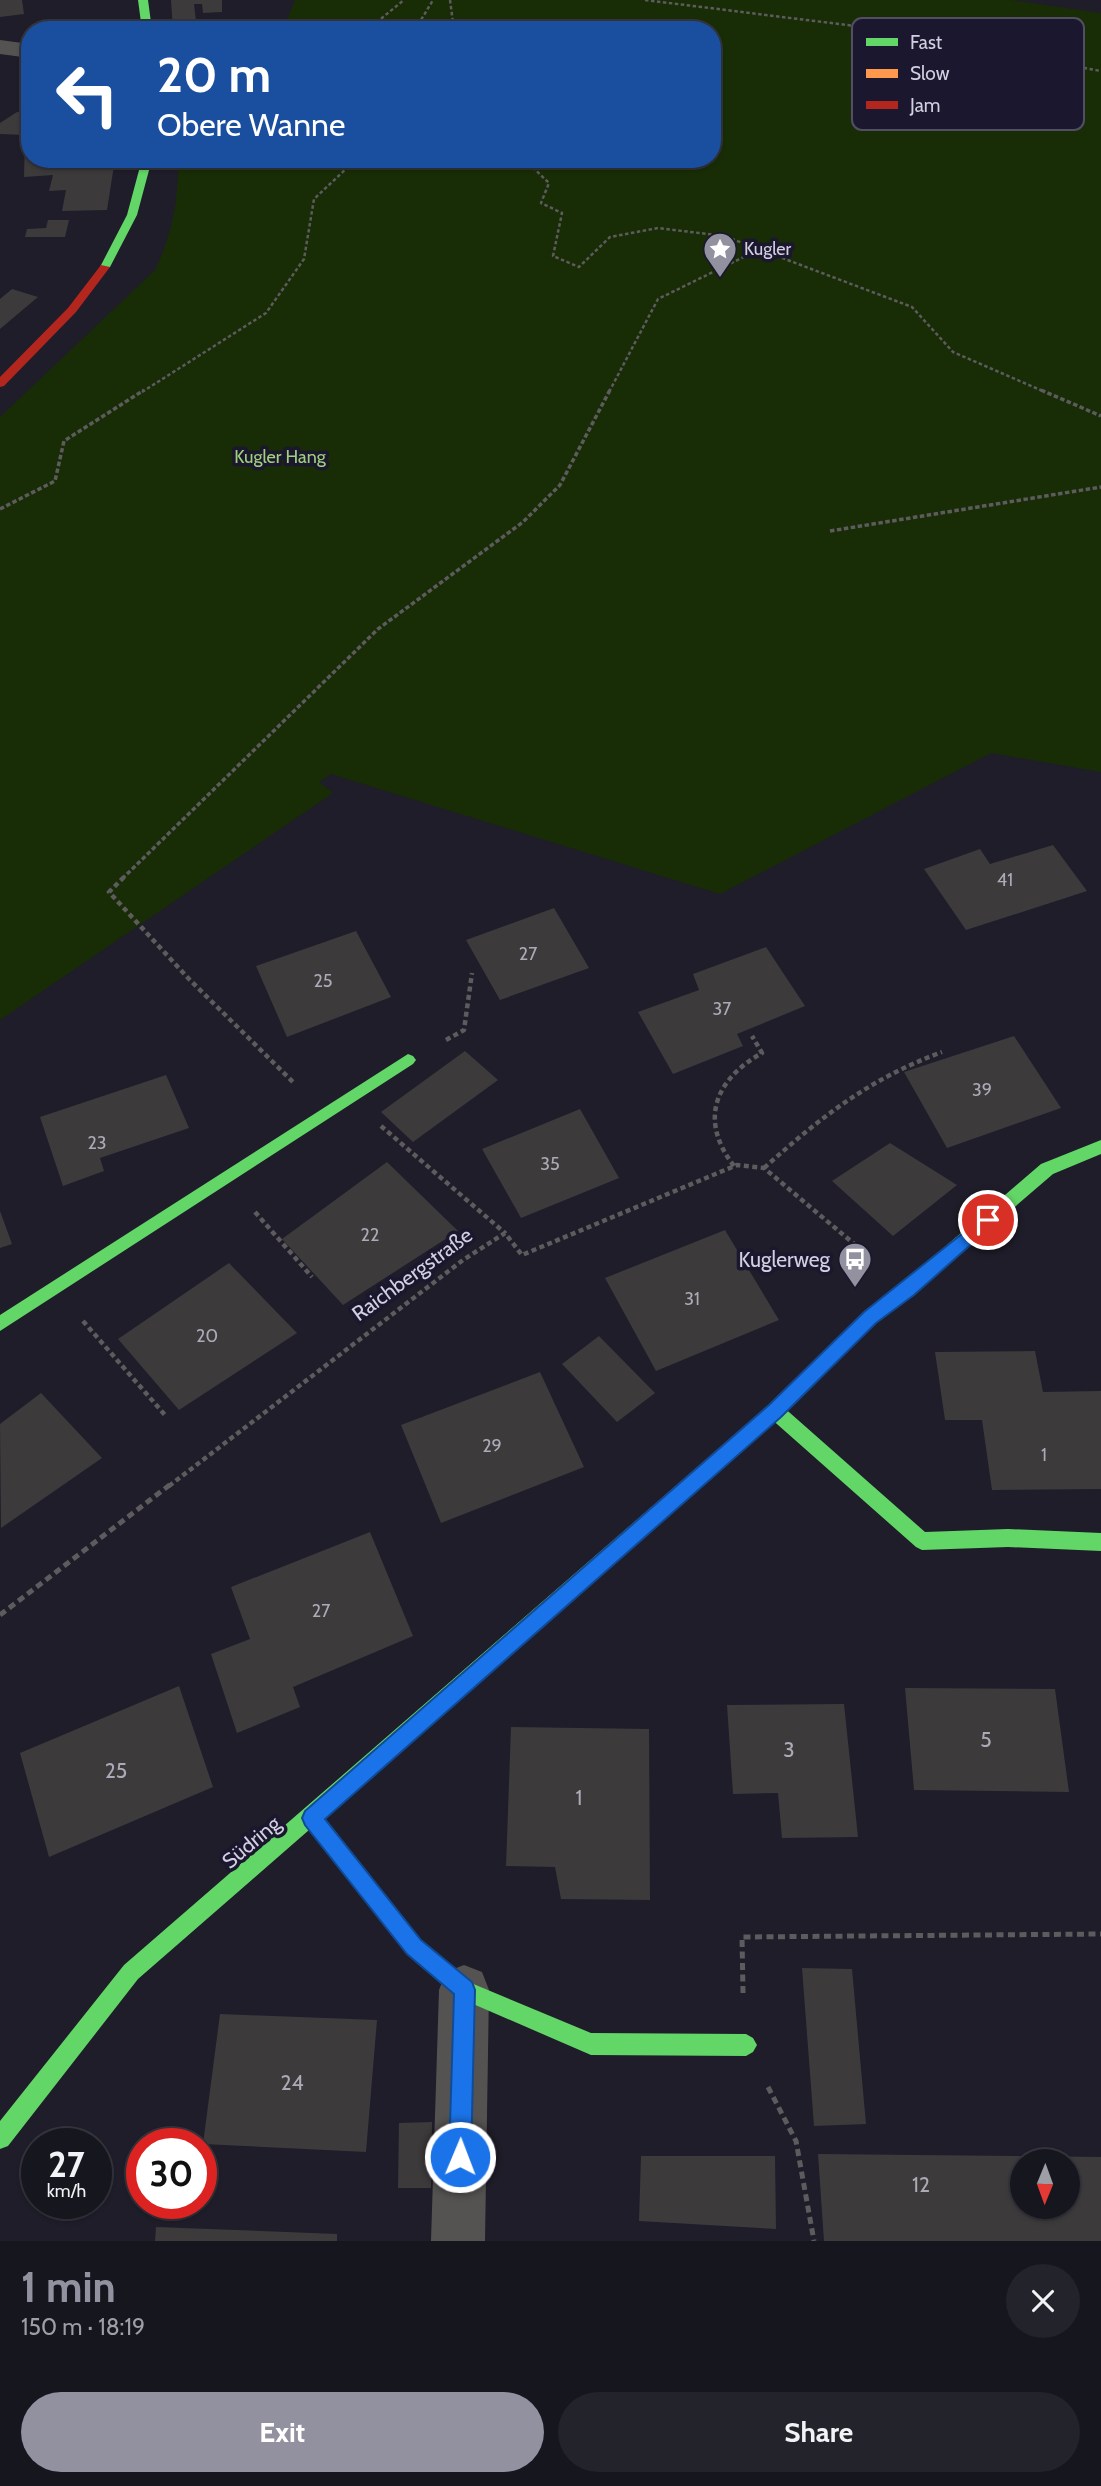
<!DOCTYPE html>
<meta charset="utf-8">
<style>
body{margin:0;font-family:Cabin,sans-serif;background:#23232c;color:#f1f3f6;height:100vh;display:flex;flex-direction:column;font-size:26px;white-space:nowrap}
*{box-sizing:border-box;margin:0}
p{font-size:23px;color:#9e9fa4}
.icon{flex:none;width:38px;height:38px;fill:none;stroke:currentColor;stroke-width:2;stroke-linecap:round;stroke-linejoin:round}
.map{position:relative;height:2241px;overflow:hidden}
.drawer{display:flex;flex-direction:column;background:#16161f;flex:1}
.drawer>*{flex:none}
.banner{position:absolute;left:21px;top:21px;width:700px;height:147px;border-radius:28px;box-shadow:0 2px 5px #0004,0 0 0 2px #35353d;background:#1a4fa0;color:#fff;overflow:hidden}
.needle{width:46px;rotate:181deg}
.fabs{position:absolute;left:1010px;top:2149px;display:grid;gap:14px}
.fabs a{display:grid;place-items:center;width:70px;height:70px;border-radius:50%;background:#16161f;box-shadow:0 2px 5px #0004,0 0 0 2px #35353d;font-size:35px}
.speed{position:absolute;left:21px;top:2128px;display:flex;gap:14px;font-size:35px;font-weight:700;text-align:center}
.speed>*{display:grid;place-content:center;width:91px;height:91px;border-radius:50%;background:#16161f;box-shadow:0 2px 5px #0004,0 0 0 2px #35353d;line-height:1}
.speed small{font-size:18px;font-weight:400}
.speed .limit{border:10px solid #d22;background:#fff;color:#111}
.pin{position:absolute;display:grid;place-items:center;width:60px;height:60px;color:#fff;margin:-30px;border:4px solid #fff;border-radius:50%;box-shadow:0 2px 7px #0007}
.me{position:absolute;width:77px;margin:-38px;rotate:1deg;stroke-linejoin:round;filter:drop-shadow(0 0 5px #0008)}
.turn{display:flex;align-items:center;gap:24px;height:147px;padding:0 21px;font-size:32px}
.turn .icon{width:91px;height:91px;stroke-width:2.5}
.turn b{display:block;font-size:49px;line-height:60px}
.round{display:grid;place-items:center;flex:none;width:74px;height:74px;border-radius:37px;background:#23232c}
.head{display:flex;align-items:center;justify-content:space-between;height:119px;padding:0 21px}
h1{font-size:42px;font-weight:800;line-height:52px;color:#9291a0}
.action{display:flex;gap:14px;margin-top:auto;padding:14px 21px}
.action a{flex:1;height:80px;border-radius:42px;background:#9291a0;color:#fff;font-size:28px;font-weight:800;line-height:80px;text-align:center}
.action a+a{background:#23232c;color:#f1f3f6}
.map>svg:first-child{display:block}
.green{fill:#182d06}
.building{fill:#3d3a3c;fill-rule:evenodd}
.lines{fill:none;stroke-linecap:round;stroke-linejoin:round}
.path-far3{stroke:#5d5b5d;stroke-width:2.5;stroke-dasharray:3.5 2.5;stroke-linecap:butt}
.path-far2{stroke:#5d5b5d;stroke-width:3.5;stroke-dasharray:4.5 2.5;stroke-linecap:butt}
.path-far1{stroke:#5d5b5d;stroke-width:4.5;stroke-dasharray:5 3.5;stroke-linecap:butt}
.path{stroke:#5d5b5d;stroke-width:5;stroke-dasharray:7 4.5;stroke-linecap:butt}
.street{fill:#555351;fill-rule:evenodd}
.fast{fill:#63d668;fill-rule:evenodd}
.slow{fill:#ff974d;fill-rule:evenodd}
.jam{fill:#b3261e;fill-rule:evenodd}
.route{fill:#1a73e8;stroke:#114b97;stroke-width:2}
.labels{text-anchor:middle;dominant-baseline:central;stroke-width:7;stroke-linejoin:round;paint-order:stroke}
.far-poi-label{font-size:18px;fill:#d1cfe0;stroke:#1b172f;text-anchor:start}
.far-park-label{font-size:18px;fill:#a1d07d;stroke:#1b172f}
.number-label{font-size:18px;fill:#acaab7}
.poi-label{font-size:21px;fill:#d1cfe0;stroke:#1b172f;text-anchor:end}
.street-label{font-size:21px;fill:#d1cfe0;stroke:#1b172f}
.near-number-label{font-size:21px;fill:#acaab7}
.key{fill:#1b172f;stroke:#524e64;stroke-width:2}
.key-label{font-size:19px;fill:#d1cfe0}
</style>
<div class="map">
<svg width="1101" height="2241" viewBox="0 0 1101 2241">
<rect width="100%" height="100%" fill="#1e1d29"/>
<!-- green -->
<path class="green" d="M295,0H1011L1101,13V772L991,753L720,894L331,774L319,782L333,793L0,1020V417L155,270C172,235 179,198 178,159H712V30H283Z"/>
<!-- building -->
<path class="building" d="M0,0H22L24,14L0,17Z
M171,0H222V12L203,13L202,4H194L197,30H173Z
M69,24H132V30H54V27Z
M26,111L30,113V159H115L107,210L62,211L66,190L49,191L53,175L24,177L25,135L0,134V123L17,112Z
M48,220H69L65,237H25L27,229L46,228Z
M12,289L38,297L0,329V299Z
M1053,845L1087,891L966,930L924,869L980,849L990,864Z
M554,908L589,968L500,1000L466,940Z
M356,931L391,997L287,1037L256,966Z
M766,947L805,1006L737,1034L743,1046L673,1074L638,1012L699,990L693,974Z
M1014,1036L1061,1108L947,1148L904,1072Z
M465,1051L498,1080L413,1142L381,1112Z
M166,1075L189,1128L100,1158L104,1171L63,1186L40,1117Z
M580,1109L619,1178L521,1218L482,1149Z
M890,1143L957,1185L893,1236L832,1181Z
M387,1162L458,1231L343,1305L282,1239Z
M0,1211L12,1244L0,1248Z
M725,1230L779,1320L656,1371L605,1278Z
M229,1263L297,1333L179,1410L118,1339Z
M599,1336L655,1393L617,1422L562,1364Z
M1035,1351L1043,1392L1101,1391V1489L992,1490L982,1420H945L935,1352Z
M540,1372L584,1467L441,1523L401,1425Z
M41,1393L102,1458L1,1528L0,1424Z
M370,1532L413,1636L293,1687L300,1707L237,1733L211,1654L250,1639L231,1587Z
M179,1686L213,1787L49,1857L20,1753Z
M905,1688L1055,1689L1069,1792L914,1790Z
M844,1704L858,1837L782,1838L778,1793L733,1794L727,1705Z
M511,1727L649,1729L650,1900L561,1899L555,1867L506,1866Z
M802,1968L852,1969L866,2124L814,2126Z
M220,2014L377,2020L366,2152L203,2144Z
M432,2122L431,2188H398L399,2123Z
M818,2154L1101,2157V2241H824ZM1022,2161H1068V2207H1022Z
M641,2156H775L776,2229L639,2221Z
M156,2227L337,2234V2241H155Z"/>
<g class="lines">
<!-- path-far3 -->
<path class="path-far3" d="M450,0L454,30
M645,0L855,26L1101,71
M367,30L404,0
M415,30L433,0
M524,159L549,183L541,203L562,213L553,256L579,267L610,237L658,228L724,236L912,307L953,352L1045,392
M142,392L266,313L304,259L314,199L347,168L350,159
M609,392L658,299L760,249"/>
<!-- path-far2 -->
<path class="path-far2" d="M1041,390L1101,416
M0,509L55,481L64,441L144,390
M830,531L1101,487
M122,879L378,629L523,522L560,485L610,390"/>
<!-- path-far1 -->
<path class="path-far1" d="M124,877L109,892L189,979L294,1083
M446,1040L464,1030L472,973
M381,1126L505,1233
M734,1166C699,1121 714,1080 762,1053L752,1036
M764,1168C821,1117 869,1079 942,1052
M255,1212L312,1277
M83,1321L165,1415
M169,1486L463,1260L505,1233L522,1255L737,1165L764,1168L872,1259"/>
<!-- path -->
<path class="path" d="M0,1615L171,1484
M743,1993L742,1937L1101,1934
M768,2087L796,2141L814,2241"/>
<!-- street -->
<path class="street" d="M0,40L30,44V58L0,54Z
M464,1965L482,1972L489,1990L485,2241H431L439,1990L446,1972Z"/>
<!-- fast -->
<path class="fast" d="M138,0H148L152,30H142Z
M142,159H152L137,215L110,267L101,269L100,267L127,215Z
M408,1054L413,1056L416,1060L413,1064L0,1331V1315Z
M1101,1140V1154L1053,1174L952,1261L946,1263L940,1261L938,1256L940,1251L1041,1164Z
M775,1403L781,1405L925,1532L1008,1529L1101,1533V1551L1008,1547L922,1550L916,1547L769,1417L766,1411L769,1405Z
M692,1475L698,1477L701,1483L698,1489L324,1817L421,1940L471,1983L591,2033L746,2034L753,2038L757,2045L753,2052L746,2056L591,2055L457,1997L407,1954L309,1830L138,1979L8,2146L0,2149V2121L124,1965L686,1477Z"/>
<!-- slow -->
<path class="slow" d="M946,1249L952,1251L954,1256L952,1261L876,1322L781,1417L698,1489L692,1491L686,1489L683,1483L686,1477L769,1405L864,1312Z"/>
<!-- jam -->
<path class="jam" d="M101,265L110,267L76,312L4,386L0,387V377L68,308Z"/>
</g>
<!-- route -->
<path class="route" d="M988,1213L996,1220L993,1225L914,1295L876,1323L781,1417L325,1819L421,1940L472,1982L475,1990L471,2157L468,2165L460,2168L452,2165L449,2157L454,1994L407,1954L305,1825L302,1818L305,1811L769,1405L864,1312Z"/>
<!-- icons -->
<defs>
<symbol id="sight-pin" viewBox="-11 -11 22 30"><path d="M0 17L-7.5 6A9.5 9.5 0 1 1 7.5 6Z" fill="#9291a0" stroke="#1b172f"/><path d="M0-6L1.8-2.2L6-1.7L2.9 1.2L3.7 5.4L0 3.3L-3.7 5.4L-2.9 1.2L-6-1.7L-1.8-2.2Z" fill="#fff"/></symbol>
<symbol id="bus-pin" viewBox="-11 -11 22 30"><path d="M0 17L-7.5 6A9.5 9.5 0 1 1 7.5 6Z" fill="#9291a0" stroke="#1b172f"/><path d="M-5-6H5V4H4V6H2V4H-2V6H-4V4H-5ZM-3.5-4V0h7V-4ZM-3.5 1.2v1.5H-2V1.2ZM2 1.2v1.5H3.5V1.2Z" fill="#fff"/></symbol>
</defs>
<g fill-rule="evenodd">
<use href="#sight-pin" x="701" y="230" width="38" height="52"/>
<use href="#bus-pin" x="836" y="1240" width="38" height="52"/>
</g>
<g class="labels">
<!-- far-poi labels -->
<g class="far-poi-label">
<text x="744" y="249">Kugler</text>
</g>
<!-- far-park labels -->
<g class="far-park-label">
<text x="280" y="457">Kugler Hang</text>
</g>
<!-- number labels -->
<g class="number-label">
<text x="1005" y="880">41</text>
<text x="528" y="954">27</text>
<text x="323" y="981">25</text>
<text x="722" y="1009">37</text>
<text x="982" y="1090">39</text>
<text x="97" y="1143">23</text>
<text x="550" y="1164">35</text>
<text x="370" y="1235">22</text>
<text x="692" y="1299">31</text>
<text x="207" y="1336">20</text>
<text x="492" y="1446">29</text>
<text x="1044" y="1455">1</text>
<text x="321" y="1611">27</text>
</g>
<!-- poi labels -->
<g class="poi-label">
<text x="830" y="1259">Kuglerweg</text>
</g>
<!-- street labels -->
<g class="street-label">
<text transform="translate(412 1274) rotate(-36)">Raichbergstraße</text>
<text transform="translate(251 1842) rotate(-40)">Südring</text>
</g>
<!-- near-number labels -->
<g class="near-number-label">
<text x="986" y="1739">5</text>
<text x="789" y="1749">3</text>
<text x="116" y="1770">25</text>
<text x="579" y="1797">1</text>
<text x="292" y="2082">24</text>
<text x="921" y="2184">12</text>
</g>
</g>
<!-- legend -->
<rect x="852" y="18" width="232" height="112" rx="10" class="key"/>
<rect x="866" y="38" width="32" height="8" fill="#63d668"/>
<rect x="866" y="69" width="32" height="9" fill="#ff974d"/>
<rect x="866" y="101" width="32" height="8" fill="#b3261e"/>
<g class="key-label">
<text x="910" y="49">Fast</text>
<text x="910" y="80">Slow</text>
<text x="910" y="112">Jam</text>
</g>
</svg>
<div class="fabs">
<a><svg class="needle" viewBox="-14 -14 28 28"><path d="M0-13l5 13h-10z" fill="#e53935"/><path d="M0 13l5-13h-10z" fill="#9e9fa4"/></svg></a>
</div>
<div class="speed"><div>27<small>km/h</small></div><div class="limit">30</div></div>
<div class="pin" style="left:988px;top:1220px;background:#d93025"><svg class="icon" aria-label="arrive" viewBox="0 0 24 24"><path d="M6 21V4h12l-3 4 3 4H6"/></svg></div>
<svg class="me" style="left:460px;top:2157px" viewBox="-20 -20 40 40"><circle r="17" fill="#1a73e8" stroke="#fff" stroke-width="3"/><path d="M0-11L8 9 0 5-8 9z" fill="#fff"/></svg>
<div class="banner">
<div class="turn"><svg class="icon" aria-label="left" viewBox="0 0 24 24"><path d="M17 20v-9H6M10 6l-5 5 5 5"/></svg><div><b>20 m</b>Obere Wanne</div></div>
</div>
</div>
<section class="drawer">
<div class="head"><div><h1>1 min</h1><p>150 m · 18:19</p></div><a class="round"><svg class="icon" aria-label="close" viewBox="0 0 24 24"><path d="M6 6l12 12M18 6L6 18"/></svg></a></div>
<div class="action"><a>Exit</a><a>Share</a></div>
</section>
